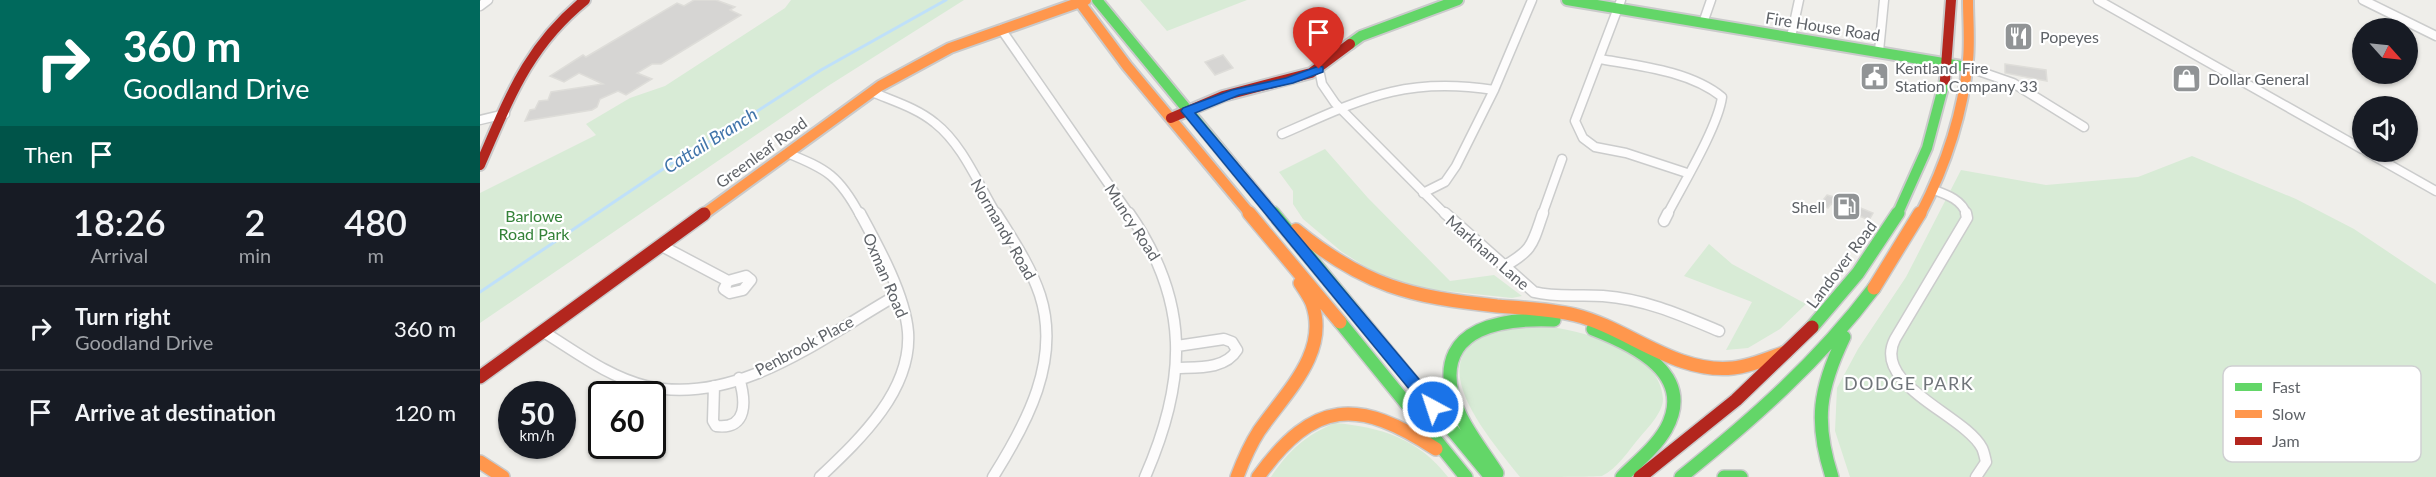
<!DOCTYPE html>
<style>
body{margin:0;font-family:Lato,sans-serif;background:#242831;color:#f1f3f6;height:100vh;display:flex;flex-direction:column;font-size:22px;white-space:nowrap}
*{box-sizing:border-box;margin:0}
p{font-size:20px;color:#9ea1a6}
.icon{flex:none;width:33px;height:33px;fill:none;stroke:currentColor;stroke-width:2;stroke-linecap:round;stroke-linejoin:round}
.map{position:relative;flex:1;overflow:hidden}
.drawer{display:flex;flex-direction:column;background:#171b24;width:480px}
.drawer>*{flex:none}
.top-card{background:#00695c;color:#fff;overflow:hidden}
.needle{width:39px;rotate:117deg}
.tools{position:absolute;left:1872px;top:18px;display:grid;gap:12px}
.tools a{display:grid;place-items:center;width:66px;height:66px;border-radius:50%;background:#171b24;box-shadow:0 2px 4px #0004;font-size:30px}
.speed{position:absolute;left:18px;top:381px;display:flex;gap:12px;font-size:30px;font-weight:700;text-align:center}
.speed>*{display:grid;place-content:center;width:78px;height:78px;border-radius:50%;background:#171b24;box-shadow:0 2px 4px #0004;line-height:1}
.speed small{font-size:15px;font-weight:400}
.speed .limit{border:3px solid #111;border-radius:9px;background:#fff;color:#111}
.pin{position:absolute;display:grid;place-items:center;width:51px;height:51px;color:#fff;margin:-62px -26px;border-radius:50% 50% 50% 0;rotate:-45deg;box-shadow:0 0 6px #0007}
.pin .icon{rotate:45deg}
.me{position:absolute;width:66px;margin:-33px;rotate:320deg;stroke-linejoin:round;filter:drop-shadow(0 0 4px #0008)}
.turn{display:flex;align-items:center;gap:21px;height:126px;padding:0 24px;font-size:27px}
.turn .icon{width:78px;height:78px;stroke-width:2.5}
.turn b{display:block;font-size:42px;line-height:51px}
.then{display:flex;align-items:center;height:57px;padding:0 24px;background:#0003;gap:12px;font-size:22px}
.eta{display:flex;justify-content:space-evenly;align-items:center;height:102px;text-align:center}
.eta b{font-size:36px;font-weight:600;line-height:42px}
ul{padding:0;list-style:none}
li{display:flex;align-items:center;gap:18px;height:84px;padding:0 24px;border-top:2px solid #363941}
li div{flex:1}
li b{display:block;font-size:22px}
li em{font-style:normal}
main{display:flex;flex:1;min-height:0}
.map>svg:first-child{display:block}
.green{fill:#d8ebd6}
.lines{fill:none;stroke-linecap:round;stroke-linejoin:round}
.stream{stroke:#bfe0f9;stroke-width:3}
.building{fill:#d6d5d3;stroke:#deddd9;stroke-width:1.5}
.street-far1-casing{stroke:#cbcccc;stroke-width:11}
.street-casing{stroke:#cbcccc;stroke-width:13}
.fast-far1-casing{stroke:#cacacb;stroke-width:14}
.fast-casing{stroke:#cacacb;stroke-width:16}
.slow-far1-casing{stroke:#cacacb;stroke-width:14}
.slow-casing{stroke:#cacacb;stroke-width:16}
.jam-far1-casing{stroke:#cacacb;stroke-width:14}
.jam-casing{stroke:#cacacb;stroke-width:16}
.street-far1{stroke:#fdfcfc;stroke-width:8}
.street{stroke:#fdfcfc;stroke-width:10}
.fast-far1{stroke:#63d668;stroke-width:10}
.fast{stroke:#63d668;stroke-width:13}
.slow-far1{stroke:#ff974d;stroke-width:10}
.slow{stroke:#ff974d;stroke-width:13}
.jam-far1{stroke:#b3261e;stroke-width:10}
.jam{stroke:#b3261e;stroke-width:13}
.route{fill:#1a73e8;stroke:#114b97;stroke-width:1.5}
.labels{text-anchor:middle;dominant-baseline:central;stroke-width:4.5;stroke-linejoin:round;paint-order:stroke}
.street-label{font-size:16px;fill:#5f6368;stroke:#fff}
.poi-label{font-size:16px;fill:#5f6368;stroke:#fff;text-anchor:start}
.park-label{font-size:16px;fill:#348238;stroke:#fff}
.water-label{font-size:18px;font-style:italic;fill:#4174aa;stroke:#fff}
.neighbourhood-label{font-size:18px;letter-spacing:1.5px;fill:#70757a;stroke:#fff}
.key{fill:#fff;stroke:#cfd0d2;stroke-width:1.5}
.key-label{font-size:16px;fill:#5f6368}
</style>
<main>
<section class="drawer">
<div class="top-card">
<div class="turn"><svg class="icon" aria-label="right" viewBox="0 0 24 24"><path d="M7 20v-9h11M14 6l5 5-5 5"/></svg><div><b>360 m</b>Goodland Drive</div></div>
<div class="then">Then<svg class="icon" aria-label="arrive" viewBox="0 0 24 24"><path d="M6 21V4h12l-3 4 3 4H6"/></svg></div>
</div>
<div class="eta">
<div><b>18:26</b><p>Arrival</p></div>
<div><b>2</b><p>min</p></div>
<div><b>480</b><p>m</p></div>
</div>
<ul>
<li><svg class="icon" aria-label="right" viewBox="0 0 24 24"><path d="M7 20v-9h11M14 6l5 5-5 5"/></svg><div><b>Turn right</b><p>Goodland Drive</p></div><em>360 m</em></li>
<li><svg class="icon" aria-label="arrive" viewBox="0 0 24 24"><path d="M6 21V4h12l-3 4 3 4H6"/></svg><div><b>Arrive at destination</b></div><em>120 m</em></li>
</ul>
</section>
<div class="map">
<svg width="1956" height="477" viewBox="0 0 1956 477">
<rect width="100%" height="100%" fill="#efeeea"/>
<!-- green -->
<path class="green" d="M311,0H484L348,86L0,323V193L116,135L106,124L150,98L185,86L305,8Z
M660,0H767L687,31Z
M845,149L888,198L970,281L1014,275L1042,296L1032,298L947,289L907,280L862,252L823,219L813,204V191L799,172Z
M1712,156L1816,199L1874,229L1956,284V477H1370L1355,431L1357,388L1378,349L1426,277L1481,170L1566,185L1658,177Z
M1229,244L1252,264L1326,304L1300,329L1268,348L1246,350L1272,302L1204,276Z
M1040,324C1083,325 1181,344 1183,399C1183,412 1168,428 1160,437C1149,450 1137,469 1122,476C1113,477 1054,477 1040,477C998,424 928,344 1040,324Z
M855,423C901,427 939,439 968,477H791C808,451 826,435 855,423Z"/>
<g class="lines">
<!-- stream -->
<path class="stream" d="M0,292L195,161L234,139L341,70L466,0"/>
</g>
<!-- building -->
<path class="building" d="M214,0H236L255,7L250,10L261,15L181,64H172L157,73L172,79L146,95L138,91L120,99L117,107L112,110L45,121L50,110L55,109L59,101L68,100L71,92L123,84L99,73L84,82L70,76L103,55L106,57L197,3L204,6Z
M743,55L753,68L735,75L725,62Z
M1525,64L1566,70L1567,81L1525,73Z
M1347,195L1354,197L1393,213L1389,220L1351,204L1348,208L1340,204Z"/>
<g class="lines">
<defs>
<path id="street-far1" d="M1141,0L1095,121L1103,138L1115,147L1146,153L1207,173
M1618,0L1882,149
M1883,0L1956,36
M0,6L8,0
M1223,23L1231,0
M521,29L650,215
M1311,37L1319,0
M1399,51L1404,0
M1120,59C1160,66 1210,71 1242,97C1238,127 1202,186 1187,215
M1487,67L1533,83L1604,127
M839,69L842,84L855,103L966,215
M392,92C413,101 437,108 455,123C483,145 498,184 517,215
M0,120L25,114
M802,134C882,99 924,76 1014,90
M1887,152L1956,191
M307,153C347,169 359,176 380,215
M1454,190C1468,195 1482,200 1487,215
M943,193L965,182L976,166L1014,90L1052,0
M1062,215L1082,159"/>
<path id="street" d="M649,213C711,302 707,381 665,477
M965,213L1054,292C1078,298 1099,294 1123,296C1165,299 1201,315 1239,331
M1486,213L1487,218L1415,339C1391,385 1485,415 1502,448C1504,452 1505,458 1506,462L1496,477
M1184,221L1188,213
M180,245L248,281
M1023,267C1053,250 1052,245 1063,213
M266,276L271,280L263,290L250,293L244,289L248,281Z
M62,331C95,351 128,377 166,386C257,407 343,337 417,295
M696,368C716,367 745,370 757,350L752,342L744,339L697,346
M234,386L233,421L236,426C268,430 266,401 259,378
M340,477C379,440 432,391 428,332C425,295 398,246 380,213
M513,477C547,423 581,360 560,295C550,265 532,239 516,213"/>
<path id="fast-far1" d="M617,0L794,215
M1087,0L1487,67
M870,44L881,36L978,0
M1417,215L1447,148L1465,80"/>
<path id="fast" d="M793,213L1011,477
M860,322L986,477
M1332,327L1378,273L1418,213
M1113,329C1154,345 1216,374 1186,429C1175,448 1157,462 1142,477
M1017,473C1001,448 979,422 972,393C957,326 1025,318 1074,320
M1201,477C1272,420 1339,361 1394,288
M1244,477H1261
M1352,477C1334,422 1339,389 1364,337"/>
<path id="slow-far1" d="M598,0L647,66L771,215
M224,214L400,86L470,48L606,0
M1440,215C1465,167 1483,114 1488,60C1490,40 1488,20 1488,0"/>
<path id="slow" d="M769,213L860,322
M816,230C885,286 930,297 1017,306C1043,308 1069,309 1095,315C1148,328 1195,374 1253,368C1272,366 1289,358 1306,352
M1394,288L1440,213
M0,462L23,477
M757,477C763,461 770,445 779,431C805,393 850,353 832,303C829,296 824,289 820,283
M778,477C834,399 878,398 956,449"/>
<path id="jam-far1" d="M1465,80L1471,0
M691,118L743,96L831,73L870,44
M0,165C29,99 47,47 105,0"/>
<path id="jam" d="M0,377L224,214
M1160,477L1256,400L1332,327"/>
</defs>
<!-- street-far1 casing -->
<use href="#street-far1" class="street-far1-casing"/>
<!-- street casing -->
<use href="#street" class="street-casing"/>
<!-- fast-far1 casing -->
<use href="#fast-far1" class="fast-far1-casing"/>
<!-- fast casing -->
<use href="#fast" class="fast-casing"/>
<!-- slow-far1 casing -->
<use href="#slow-far1" class="slow-far1-casing"/>
<!-- slow casing -->
<use href="#slow" class="slow-casing"/>
<!-- jam-far1 casing -->
<use href="#jam-far1" class="jam-far1-casing"/>
<!-- jam casing -->
<use href="#jam" class="jam-casing"/>
<!-- street-far1 -->
<use href="#street-far1" class="street-far1"/>
<!-- street -->
<use href="#street" class="street"/>
<!-- fast-far1 -->
<use href="#fast-far1" class="fast-far1"/>
<!-- fast -->
<use href="#fast" class="fast"/>
<!-- slow-far1 -->
<use href="#slow-far1" class="slow-far1"/>
<!-- slow -->
<use href="#slow" class="slow"/>
<!-- jam-far1 -->
<use href="#jam-far1" class="jam-far1"/>
<!-- jam -->
<use href="#jam" class="jam"/>
</g>
<!-- route -->
<path class="route" d="M839,66L843,67V72L813,83L759,95L715,113L959,403L961,407L959,412L953,414L948,412L701,111L703,108L752,90L806,78Z"/>
<!-- icons -->
<defs>
<symbol id="restaurant-square" viewBox="-11 -11 22 22"><rect x="-9" y="-9" width="18" height="18" rx="4" fill="#919496" stroke="#fff"/><path d="M-5-6h1v4h1v-4h1v4h1v-4h1v5L-1.5 .5V6h-2V.5L-5-1ZM5-6V6H3V1.5H1.5Q1.5-4 5-6Z" fill="#fff"/></symbol>
<symbol id="civic-square" viewBox="-11 -11 22 22"><rect x="-9" y="-9" width="18" height="18" rx="4" fill="#919496" stroke="#fff"/><path d="M-.6-6.5H3V-4.5H.6V-3L4-1V1h2V6H-6V1h2V-1L-.6-3ZM-1.2 2.5V6h2.4V2.5Z" fill="#fff"/></symbol>
<symbol id="shop-square" viewBox="-11 -11 22 22"><rect x="-9" y="-9" width="18" height="18" rx="4" fill="#919496" stroke="#fff"/><path d="M-5-2.5h2.3a2.7 3.5 0 0 1 5.4 0H5L5.5 6h-11ZM-1.5-2.5h3a1.5 2.3 0 0 0-3 0Z" fill="#fff"/></symbol>
<symbol id="fuel-square" viewBox="-11 -11 22 22"><rect x="-9" y="-9" width="18" height="18" rx="4" fill="#919496" stroke="#fff"/><path d="M-5.5-6h7V0h2V4h1.3V-2.5L3-4.5l.8-.8L6-3V5H2.5V1h-1V6h-7ZM-4.2-4.7v3.2H.2V-4.7Z" fill="#fff"/></symbol>
</defs>
<g fill-rule="evenodd">
<use href="#restaurant-square" x="1522" y="20" width="33" height="33"/>
<use href="#civic-square" x="1378" y="60" width="33" height="33"/>
<use href="#shop-square" x="1690" y="62" width="33" height="33"/>
<use href="#fuel-square" x="1350" y="190" width="33" height="33"/>
</g>
<g class="labels">
<!-- street labels -->
<g class="street-label">
<text transform="translate(1343 26) rotate(9)">Fire House Road</text>
<text transform="translate(281 152) rotate(-36)">Greenleaf Road</text>
<text transform="translate(653 222) rotate(57)">Muncy Road</text>
<text transform="translate(524 229) rotate(60)">Normandy Road</text>
<text transform="translate(1008 252) rotate(41)">Markham Lane</text>
<text transform="translate(1361 264) rotate(-53)">Landover Road</text>
<text transform="translate(406 275) rotate(67)">Oxman Road</text>
<text transform="translate(324 345) rotate(-28)">Penbrook Place</text>
</g>
<!-- poi labels -->
<g class="poi-label">
<text x="1560" y="36">Popeyes</text>
<text x="1415" y="67">Kentland Fire<tspan x="1415" dy="18">Station Company 33</tspan></text>
<text x="1728" y="78">Dollar General</text>
<text x="1345" y="206" text-anchor="end">Shell</text>
</g>
<!-- park labels -->
<g class="park-label">
<text x="54" y="215">Barlowe<tspan x="54" dy="18">Road Park</tspan></text>
</g>
<!-- water labels -->
<g class="water-label">
<text transform="translate(230 140) rotate(-32)">Cattail Branch</text>
</g>
<!-- neighbourhood labels -->
<g class="neighbourhood-label">
<text x="1429" y="383">DODGE PARK</text>
</g>
</g>
<!-- legend -->
<rect x="1743" y="366" width="198" height="96" rx="9" class="key"/>
<rect x="1755" y="383" width="27" height="8" fill="#63d668"/>
<rect x="1755" y="410" width="27" height="8" fill="#ff974d"/>
<rect x="1755" y="437" width="27" height="8" fill="#b3261e"/>
<g class="key-label">
<text x="1792" y="393">Fast</text>
<text x="1792" y="420">Slow</text>
<text x="1792" y="447">Jam</text>
</g>
</svg>
<div class="tools">
<a><svg class="needle" viewBox="-14 -14 28 28"><path d="M0-13l5 13h-10z" fill="#e53935"/><path d="M0 13l5-13h-10z" fill="#9ea1a6"/></svg></a>
<a><svg class="icon" aria-label="sound" viewBox="0 0 24 24"><path d="M4 9h4l5-4v14l-5-4H4zM17 9q2 3 0 6"/></svg></a>
</div>
<div class="speed"><div>50<small>km/h</small></div><div class="limit">60</div></div>
<div class="pin" style="left:839px;top:69px;background:#d93025"><svg class="icon" aria-label="arrive" viewBox="0 0 24 24"><path d="M6 21V4h12l-3 4 3 4H6"/></svg></div>
<svg class="me" style="left:953px;top:407px" viewBox="-20 -20 40 40"><circle r="17" fill="#1a73e8" stroke="#fff" stroke-width="3"/><path d="M0-11L8 9 0 5-8 9z" fill="#fff"/></svg>
</div>
</main>
